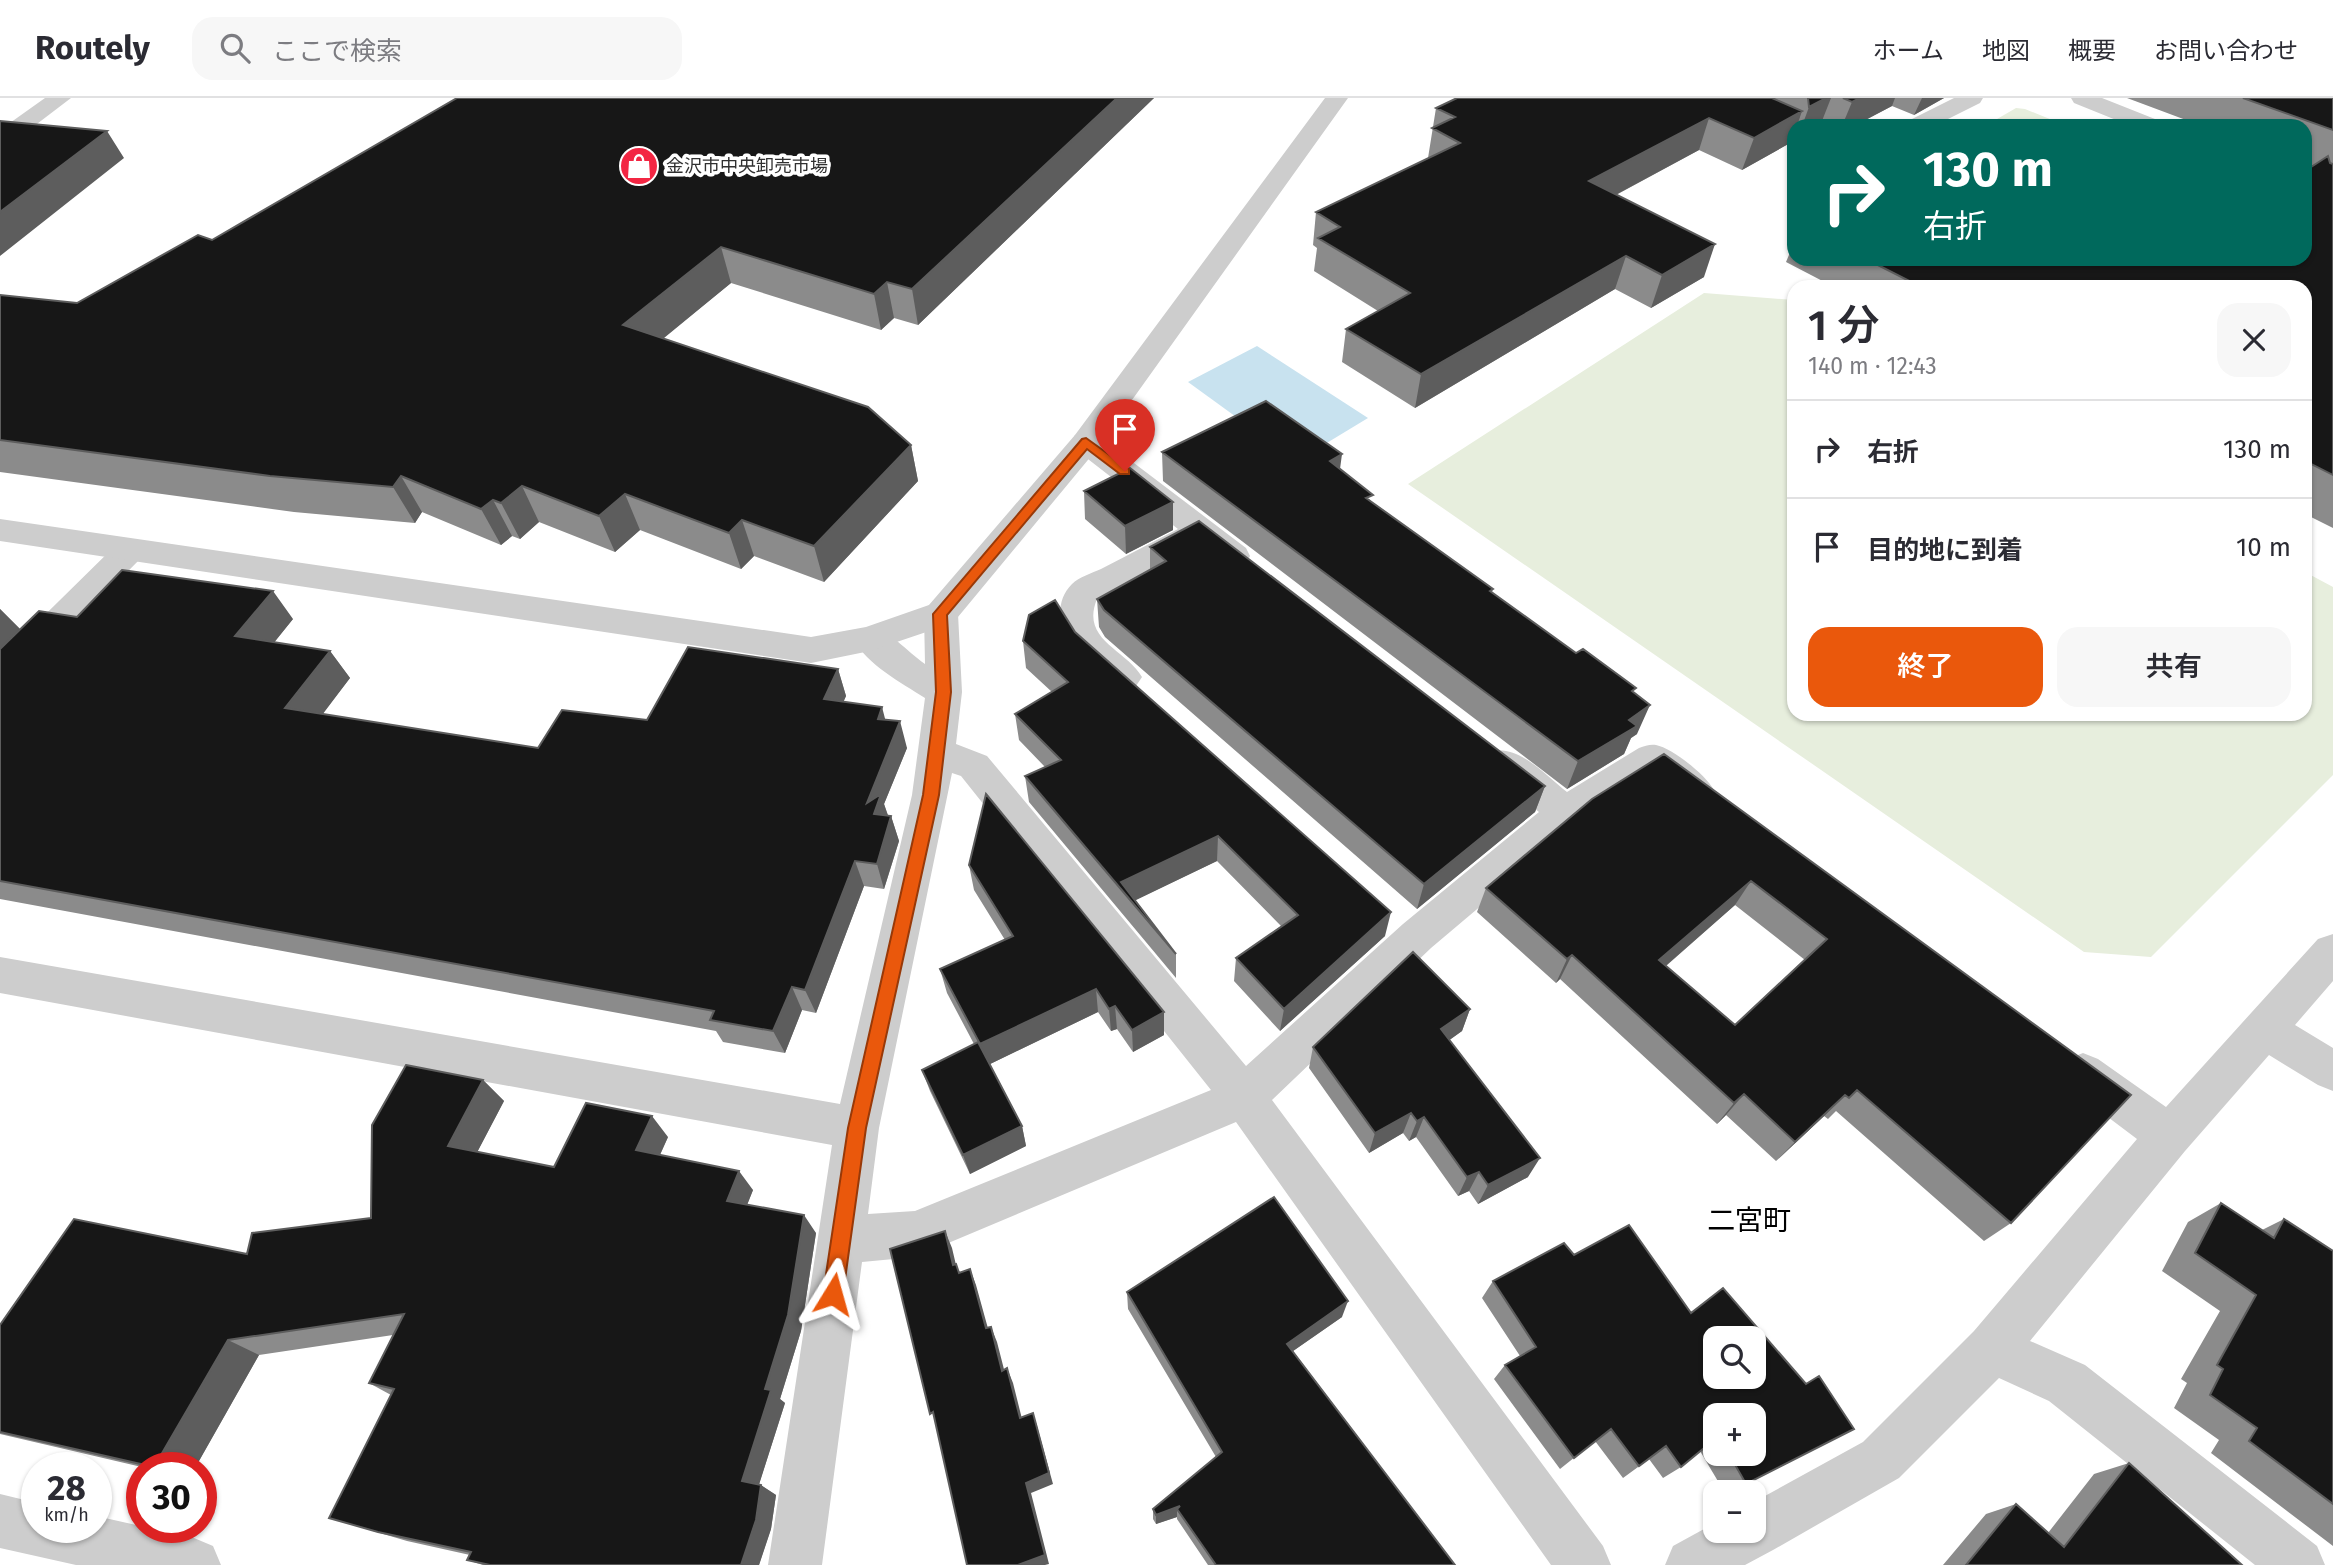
<!DOCTYPE html>
<html lang="ja">
<meta charset="utf-8">
<style>
body{margin:0;font-family:"Fira Sans","Noto Sans JP",sans-serif;background:#f7f7f7;color:#2b2b33;height:100vh;display:flex;flex-direction:column;font-size:26px;white-space:nowrap}
*{box-sizing:border-box;margin:0}
p{font-size:23px;color:#7c7c81}
.icon{flex:none;width:38px;height:38px;fill:none;stroke:currentColor;stroke-width:2;stroke-linecap:round;stroke-linejoin:round}
.map{position:relative;flex:1;overflow:hidden}
.side{position:absolute;left:1787px;top:182px;width:525px;height:441px;display:flex;flex-direction:column;background:#fff;border-radius:21px;box-shadow:0 2px 5px #0004}
.side>*{flex:none}
.guide{position:absolute;left:1787px;top:21px;width:525px;height:147px;border-radius:21px;box-shadow:0 2px 5px #0004;background:#00695c;color:#fff;overflow:hidden}
.buttons{position:absolute;left:1703px;top:1228px;display:grid;gap:14px}
.buttons a{display:grid;place-items:center;width:63px;height:63px;border-radius:14px;background:#fff;box-shadow:0 2px 5px #0004;font-size:35px}
.speed{position:absolute;left:21px;top:1354px;display:flex;gap:14px;font-size:35px;font-weight:700;text-align:center}
.speed>*{display:grid;place-content:center;width:91px;height:91px;border-radius:50%;background:#fff;box-shadow:0 2px 5px #0004;line-height:1}
.speed small{font-size:18px;font-weight:400}
.speed .limit{border:10px solid #d22;background:#fff;color:#111}
.pin{position:absolute;display:grid;place-items:center;width:60px;height:60px;color:#fff;margin:-72px -30px;border-radius:50% 50% 50% 0;rotate:-45deg;box-shadow:0 0 7px #0007}
.pin .icon{rotate:45deg}
.me{position:absolute;width:77px;margin:-38px;rotate:8deg;stroke-linejoin:round;filter:drop-shadow(0 0 5px #0008)}
.turn{display:flex;align-items:center;gap:24px;height:147px;padding:0 21px;font-size:32px}
.turn .icon{width:91px;height:91px;stroke-width:2.5}
.turn b{display:block;font-size:49px;line-height:60px}
.round{display:grid;place-items:center;flex:none;width:74px;height:74px;border-radius:21px;background:#f7f7f7}
.head{display:flex;align-items:center;justify-content:space-between;height:119px;padding:0 21px}
h1{font-size:42px;font-weight:600;line-height:52px}
.button{display:flex;gap:14px;margin-top:auto;padding:14px 21px}
.button a{flex:1;height:80px;border-radius:21px;background:#ea580c;color:#fff;font-size:28px;font-weight:600;line-height:80px;text-align:center}
.button a+a{background:#f7f7f7;color:#2b2b33}
ul{padding:0;list-style:none}
li{display:flex;align-items:center;gap:21px;height:98px;padding:0 21px;border-top:2px solid #e1e1e2}
li div{flex:1}
li b{display:block;font-size:26px}
li em{font-style:normal}
header{display:flex;align-items:center;gap:42px;box-sizing:border-box;height:98px;padding:0 35px;background:#fff;border-bottom:2px solid #e1e1e2}
header strong{font-size:33px}
nav{display:flex;gap:38px;margin-inline-start:auto;font-size:24px}
.search{width:490px;height:63px;background:#f7f7f7;display:flex;align-items:center;gap:18px;box-sizing:border-box;padding:0 24px;border-radius:21px;color:#7c7c81;font-size:26px}
.map>svg:first-child{display:block}
.green{fill:#e7eedd}
.water{fill:#c8e2ef}
.lines{fill:none;stroke-linecap:round;stroke-linejoin:round}
.minor{fill:#cdcdcd;fill-rule:evenodd}
.tertiary{fill:#cdcdcd;fill-rule:evenodd}
.wall{fill:#8b8b8b;fill-rule:evenodd}
.shaded-wall{fill:#5d5d5d}
.building{fill:#171717;stroke:#5d5d5d;stroke-width:2;fill-rule:evenodd}
.route{fill:#ea580c;stroke:#983908;stroke-width:2}
.labels{text-anchor:middle;dominant-baseline:central;stroke-width:7;stroke-linejoin:round;paint-order:stroke}
.far-poi-label{font-size:18px;fill:#303030;stroke:#fff;text-anchor:start}
.near-quarter-label{font-size:28px;fill:#000;stroke:#fff}
</style>
<header>
<strong>Routely</strong>
<div class="search"><svg class="icon" aria-label="search" viewBox="0 0 24 24"><circle cx="10" cy="10" r="6"/><path d="M15 15l6 6"/></svg>ここで検索</div>
<nav><a>ホーム</a><a>地図</a><a>概要</a><a>お問い合わせ</a></nav>
</header>
<div class="map">
<svg width="2333" height="1467" viewBox="0 0 2333 1467">
<rect width="100%" height="100%" fill="#fff"/>
<!-- green -->
<path class="green" d="M2016,10L2025,11L2067,28H1985Z
M1704,195L1794,202V616H2305V474L2333,489V677L2151,859L2084,854L1408,386Z"/>
<!-- water -->
<path class="water" d="M1257,248L1368,320L1297,363L1188,284Z"/>
<g class="lines">
<!-- minor -->
<path class="minor" d="M45,0H71L8,48L0,50V32Z
M1954,0H1983L1980,5L1934,28H1904L1908,23Z
M2071,0H2102L2160,23L2164,28H2131L2074,5Z
M1086,334L1097,337L1246,450L1250,458L1246,466C1225,472 1215,460 1199,448L1097,501C1080,542 1126,551 1142,579L1136,588C1096,601 1034,523 1072,486C1079,479 1092,475 1101,471C1127,458 1152,444 1178,431L1075,351L1071,344L1075,337Z
M130,441L141,444L146,452L141,460L12,591L0,595V561L119,444Z
M941,504L953,507L958,516L962,594L956,646L987,658L1246,968L1403,826L1539,714L1488,674L1482,664L1488,654C1517,644 1545,677 1567,694L1639,650C1645,648 1650,646 1656,647C1672,650 1706,677 1714,692L1708,703C1684,710 1670,693 1651,679L1579,725L1431,850L1272,1002L1603,1448L1611,1467H1551L1236,1024L915,1159L862,1164L822,1467H768L832,1047L0,895V859L840,1006L912,697L925,600C900,584 868,567 853,541L858,532C885,524 904,552 925,566L924,516L929,507ZM952,675L961,678L1211,992L915,1113L868,1116L879,1030Z
M2333,836V883L2295,927L2333,950V993L2318,987L2269,957L2185,1053L2030,1243L2085,1267L2317,1448L2325,1467H2255L2049,1303L1999,1280L1899,1380L1773,1452L1745,1467H1665L1673,1448L1715,1425V1433H1754V1404L1863,1344L1974,1233L2137,1041L2068,989L2061,975L2068,961L2083,955L2098,961L2166,1009L2318,841Z
M0,1396L37,1405V1430H96V1418L194,1440L213,1448L221,1467H76L0,1450Z"/>
<!-- tertiary -->
<path class="tertiary" d="M1325,0H1348L1097,351L953,525L870,553L811,565L0,443V421L811,539L866,529L929,507L1075,337Z"/>
</g>
<!-- wall -->
<path class="wall" d="M457,0H1154L918,227L894,220L881,232L731,185L663,240L911,347L918,383L824,484L754,458L741,471L640,432L615,454L539,424L520,441L512,438L501,447L422,414L415,425L294,414L0,374V197L77,205L212,142Z
M1457,0H1944L1914,17L1892,8L1854,28H1794L1790,45L1742,72L1699,52L1616,97L1704,179L1651,210L1615,191L1415,310L1342,264L1346,231L1378,213L1314,173L1317,150L1313,147L1316,114L1428,60L1436,10Z
M2127,0H2333V430L2305,416V189H1834L1786,164L1794,145V161H2305L2311,69L2305,66V28H2202Z
M1162,354L1340,371L1372,404L1493,491L1492,494L1576,555L1634,595L1637,636L1631,640L1624,656L1567,691L1163,383Z
M1084,393L1173,432L1126,456L1085,421Z
M1150,449L1545,688L1535,714L1417,811L1105,539L1099,529L1097,501L1150,472Z
M0,511L20,531L77,519L293,521L274,544L330,553L350,580L322,616L538,650L647,622L838,571L846,598L843,604L885,622L907,650L884,706L888,717L891,718L899,743L884,791L864,788L816,915L802,912L785,955L723,944L716,933L0,801Z
M1075,534L1385,838L1280,933L1234,883L1236,860L1281,828L1217,763L1135,802L1176,856V880L1029,704L1025,678L1045,669L1019,642L1015,616L1052,594L1026,570L1023,543Z
M1664,656L2131,997L2011,1125L1984,1143L1836,1013L1828,1021L1824,1018L1776,1063L1726,1017L1717,1026L1560,881L1556,885L1477,814L1486,790ZM1735,807L1805,862L1735,927L1666,868Z
M969,767L1164,914V937L1133,954L1117,931L1111,933L1098,914L990,966L1022,1028L1026,1048L970,1076L930,993L922,972L974,946L947,895L940,871L1005,842L974,792Z
M1470,911L1462,933L1449,942L1528,1079L1478,1106L1469,1093L1458,1098L1416,1039L1409,1043L1403,1035L1369,1055L1309,970L1313,949Z
M483,982L504,1003L477,1054L554,1069L668,1039L660,1057L753,1092L747,1107L816,1135L801,1233L780,1301L785,1305L759,1386L776,1397L771,1431L759,1467H483L467,1462L470,1457L407,1443L329,1420L391,1297L369,1285L393,1237L259,1257L195,1370H146L0,1336V1227L371,1120Z
M2221,1105L2262,1132L2284,1121L2333,1153V1448L2211,1355L2219,1342L2174,1310L2187,1285L2181,1281L2220,1213L2162,1173L2188,1124Z
M1574,1157L1691,1215L1806,1286L1854,1331L1729,1395H1725L1700,1353L1681,1369L1663,1380L1649,1361L1623,1380L1595,1343L1560,1371L1494,1281L1505,1267L1520,1258L1482,1200L1493,1183ZM1715,1318L1754,1356H1715Z
M1127,1194L1342,1219L1293,1253L1455,1467H1208L1177,1421V1419L1156,1426L1153,1421V1411L1216,1359L1128,1211Z
M2129,1365L2242,1467H1943L1986,1416L2016,1406L2048,1435L2094,1376Z"/>
<!-- shaded-wall -->
<path class="shaded-wall" d="M1117,0H1154L918,227L912,191Z
M1826,0H1831L1820,28H1802L1809,9Z
M1860,0H1895L1892,8L1854,28H1842L1852,4Z
M1922,0H1944L1914,17Z
M1802,13L1797,28H1794V36L1790,45L1742,72L1754,40Z
M1709,20L1699,52L1580,116L1589,83Z
M107,33L124,60L0,158V114Z
M1715,146L1704,179L1651,210L1662,177Z
M721,149L731,185L636,263L623,227Z
M1626,158L1615,191L1415,310L1421,276Z
M887,184L894,220L881,232L874,196Z
M911,347L918,383L824,484L814,448Z
M1342,356L1338,386L1330,363Z
M401,378L422,414L415,425L393,389Z
M522,388L539,424L520,441L501,405Z
M625,396L640,432L615,454L599,418Z
M493,402L512,438L501,447L481,411Z
M1173,404V432L1126,456L1125,428Z
M742,422L754,458L741,471L729,435Z
M273,493L293,521L257,566L235,538Z
M0,511L23,534L0,558Z
M330,553L350,580L307,637L285,610Z
M838,571L846,598L833,628L824,601Z
M1650,607L1637,636L1631,640L1624,656L1567,691L1578,663L1629,622Z
M882,609L889,636L878,621Z
M900,623L907,650L884,706L889,721L877,725L867,705Z
M1545,688L1535,714L1417,811L1424,786Z
M891,718L899,743L884,791L877,766Z
M1218,738L1217,763L1132,804L1121,784Z
M855,763L864,788L816,915L805,892Z
M1751,783L1735,807L1645,886L1659,862Z
M1391,814L1385,838L1280,933L1284,911Z
M1572,857L1560,881L1556,885L1567,861Z
M792,889L802,912L785,955L773,933Z
M1096,891L1098,914L986,968L980,946Z
M1115,908L1117,931L1111,933L1109,911Z
M1470,911L1462,933L1433,954L1441,931Z
M1164,914V937L1133,954L1132,932Z
M483,982L504,1003L470,1068L448,1048Z
M1744,996L1726,1017L1717,1026L1734,1005Z
M1845,997L1824,1018L1776,1063L1795,1044Z
M1411,1015L1403,1035L1369,1055L1375,1035Z
M652,1018L668,1039L653,1072L636,1052Z
M1424,1019L1416,1039L1409,1043L1417,1023Z
M1022,1028L1026,1048L970,1076L963,1057Z
M1540,1060L1528,1079L1478,1106L1488,1087Z
M739,1073L753,1092L741,1122L727,1103Z
M1479,1074L1469,1093L1458,1098L1467,1079Z
M804,1117L816,1135L801,1233L780,1301L785,1305L757,1393L742,1383L765,1291Z
M945,1133L952,1150L960,1184L953,1167Z
M970,1171L976,1187L992,1245L986,1230Z
M1348,1203L1342,1219L1283,1260L1287,1246Z
M991,1229L997,1244L1008,1287L1002,1273Z
M228,1242L259,1257L195,1370H157L154,1369Z
M1007,1270L1013,1285L1025,1333L1020,1320Z
M1033,1315L1037,1328L1053,1386L1031,1395L1049,1466L1045,1467H1018Z
M761,1387L776,1397L771,1431L759,1467H741Z
M1180,1408L1177,1411V1419L1156,1426V1417Z"/>
<!-- building -->
<path class="building" d="M457,0H1117L912,191L887,184L874,196L721,149L623,227L868,309L911,347L814,448L742,422L729,435L625,396L599,418L522,388L501,405L493,402L481,411L401,378L393,389L270,378L0,342V197L77,205L198,137L212,142Z
M1457,0H1772L1802,13L1754,40L1709,20L1589,83L1715,146L1662,177L1626,158L1421,276L1346,231L1410,195L1318,140L1340,129L1316,114L1460,45L1432,30L1455,19L1436,10Z
M1808,0H1826L1809,9Z
M1843,0H1860L1852,4Z
M2243,0H2333V32Z
M0,23L107,33L0,114Z
M2328,58L2330,65L2333,66V377L2305,363V189H1933L1931,188L1921,189L1866,161H2305V73Z
M1266,303L1342,356L1330,363L1373,397L1366,400L1493,491L1490,493L1576,555L1583,551L1636,590L1632,593L1650,607L1629,622L1637,628L1578,663L1162,354Z
M1130,370L1173,404L1125,428L1084,393Z
M1199,423L1545,688L1424,786L1104,512L1097,501L1166,463L1150,449Z
M122,472L273,493L235,538L330,553L285,610L538,650L562,612L647,622L688,549L838,571L824,601L882,609L878,621L900,623L867,705L881,696L874,716L891,718L877,766L855,763L805,892L792,889L773,933L710,922L714,913L0,783V551L39,513L77,519Z
M1055,502L1075,534L1391,814L1284,911L1236,860L1298,817L1218,738L1121,784L1176,856L1025,678L1061,662L1015,616L1068,584L1023,543L1029,517Z
M1664,656L2131,997L2011,1125L1857,992L1849,1000L1845,997L1795,1044L1744,996L1734,1005L1572,857L1567,861L1486,790L1592,701ZM1751,783L1827,841L1735,927L1659,862Z
M986,696L1164,914L1132,932L1115,908L1109,911L1096,891L980,946L940,871L1013,838L969,767Z
M1413,854L1470,911L1441,931L1540,1060L1488,1087L1479,1074L1467,1079L1424,1019L1417,1023L1411,1015L1375,1035L1313,949Z
M978,944L1022,1028L963,1057L922,972Z
M406,967L483,982L448,1048L554,1069L586,1005L652,1018L636,1052L739,1073L727,1103L804,1117L788,1217L765,1291L771,1292L742,1383L761,1387L756,1422L741,1467H490L467,1462L471,1454L378,1434L329,1420L394,1291L369,1285L404,1216L228,1242L154,1369L0,1334V1227L74,1121L247,1156L252,1135L371,1120L372,1027Z
M1274,1099L1348,1203L1287,1246L1455,1467H1216L1177,1411L1180,1408L1156,1417L1153,1411L1222,1354L1127,1194Z
M2221,1105L2274,1140L2284,1121L2333,1153V1406L2249,1343L2257,1330L2210,1297L2223,1271L2217,1267L2256,1197L2195,1155Z
M1629,1127L1691,1215L1723,1190L1806,1286L1819,1278L1854,1331L1746,1386L1729,1356H1754V1318H1715V1341L1681,1369L1666,1348L1639,1368L1611,1331L1574,1360L1505,1267L1536,1249L1493,1183L1564,1145L1574,1157ZM1715,1241H1754V1279H1715Z
M945,1133L953,1167L956,1166L959,1175L970,1171L986,1230L991,1229L1002,1273L1007,1270L1020,1320L1033,1315L1049,1375L1026,1385L1045,1457L1018,1467H967L933,1314L930,1316L890,1151Z
M2129,1365L2242,1467H1966L2016,1406L2064,1449Z"/>
<!-- route -->
<path class="route" d="M1086,340L1129,371V376H1120L1087,351L947,517L951,594L939,697L866,1030L843,1196L840,1203L833,1206L826,1203L823,1196L848,1030L923,697L936,594L933,516L1082,341Z"/>
<!-- icons -->
<defs>
<symbol id="shop-disc" viewBox="-11 -11 22 22"><circle r="9.5" fill="#f32643" stroke="#fff"/><path d="M-5-2.5h2.3a2.7 3.5 0 0 1 5.4 0H5L5.5 6h-11ZM-1.5-2.5h3a1.5 2.3 0 0 0-3 0Z" fill="#fff"/></symbol>
</defs>
<g fill-rule="evenodd">
<use href="#shop-disc" x="617" y="46" width="44" height="44"/>
</g>
<g class="labels">
<!-- far-poi labels -->
<g class="far-poi-label">
<text x="666" y="68">金沢市中央卸売市場</text>
</g>
<!-- near-quarter labels -->
<g class="near-quarter-label">
<text x="1749" y="1122">二宮町</text>
</g>
</g>
</svg>
<div class="buttons">
<a><svg class="icon" aria-label="search" viewBox="0 0 24 24"><circle cx="10" cy="10" r="6"/><path d="M15 15l6 6"/></svg></a>
<a>+</a>
<a>−</a>
</div>
<div class="speed"><div>28<small>km/h</small></div><div class="limit">30</div></div>
<div class="pin" style="left:1125px;top:373px;background:#d93025"><svg class="icon" aria-label="arrive" viewBox="0 0 24 24"><path d="M6 21V4h12l-3 4 3 4H6"/></svg></div>
<svg class="me" style="left:833px;top:1196px" viewBox="-20 -20 40 40"><path d="M0-17L14 15 0 8-14 15z" fill="#ea580c" stroke="#fff" stroke-width="4"/></svg>
<div class="guide">
<div class="turn"><svg class="icon" aria-label="right" viewBox="0 0 24 24"><path d="M7 20v-9h11M14 6l5 5-5 5"/></svg><div><b>130 m</b>右折</div></div>
</div>
<section class="side">
<div class="head"><div><h1>1 分</h1><p>140 m · 12:43</p></div><a class="round"><svg class="icon" aria-label="close" viewBox="0 0 24 24"><path d="M6 6l12 12M18 6L6 18"/></svg></a></div>
<ul>
<li><svg class="icon" aria-label="right" viewBox="0 0 24 24"><path d="M7 20v-9h11M14 6l5 5-5 5"/></svg><div><b>右折</b></div><em>130 m</em></li>
<li><svg class="icon" aria-label="arrive" viewBox="0 0 24 24"><path d="M6 21V4h12l-3 4 3 4H6"/></svg><div><b>目的地に到着</b></div><em>10 m</em></li>
</ul>
<div class="button"><a>終了</a><a>共有</a></div>
</section>
</div>
